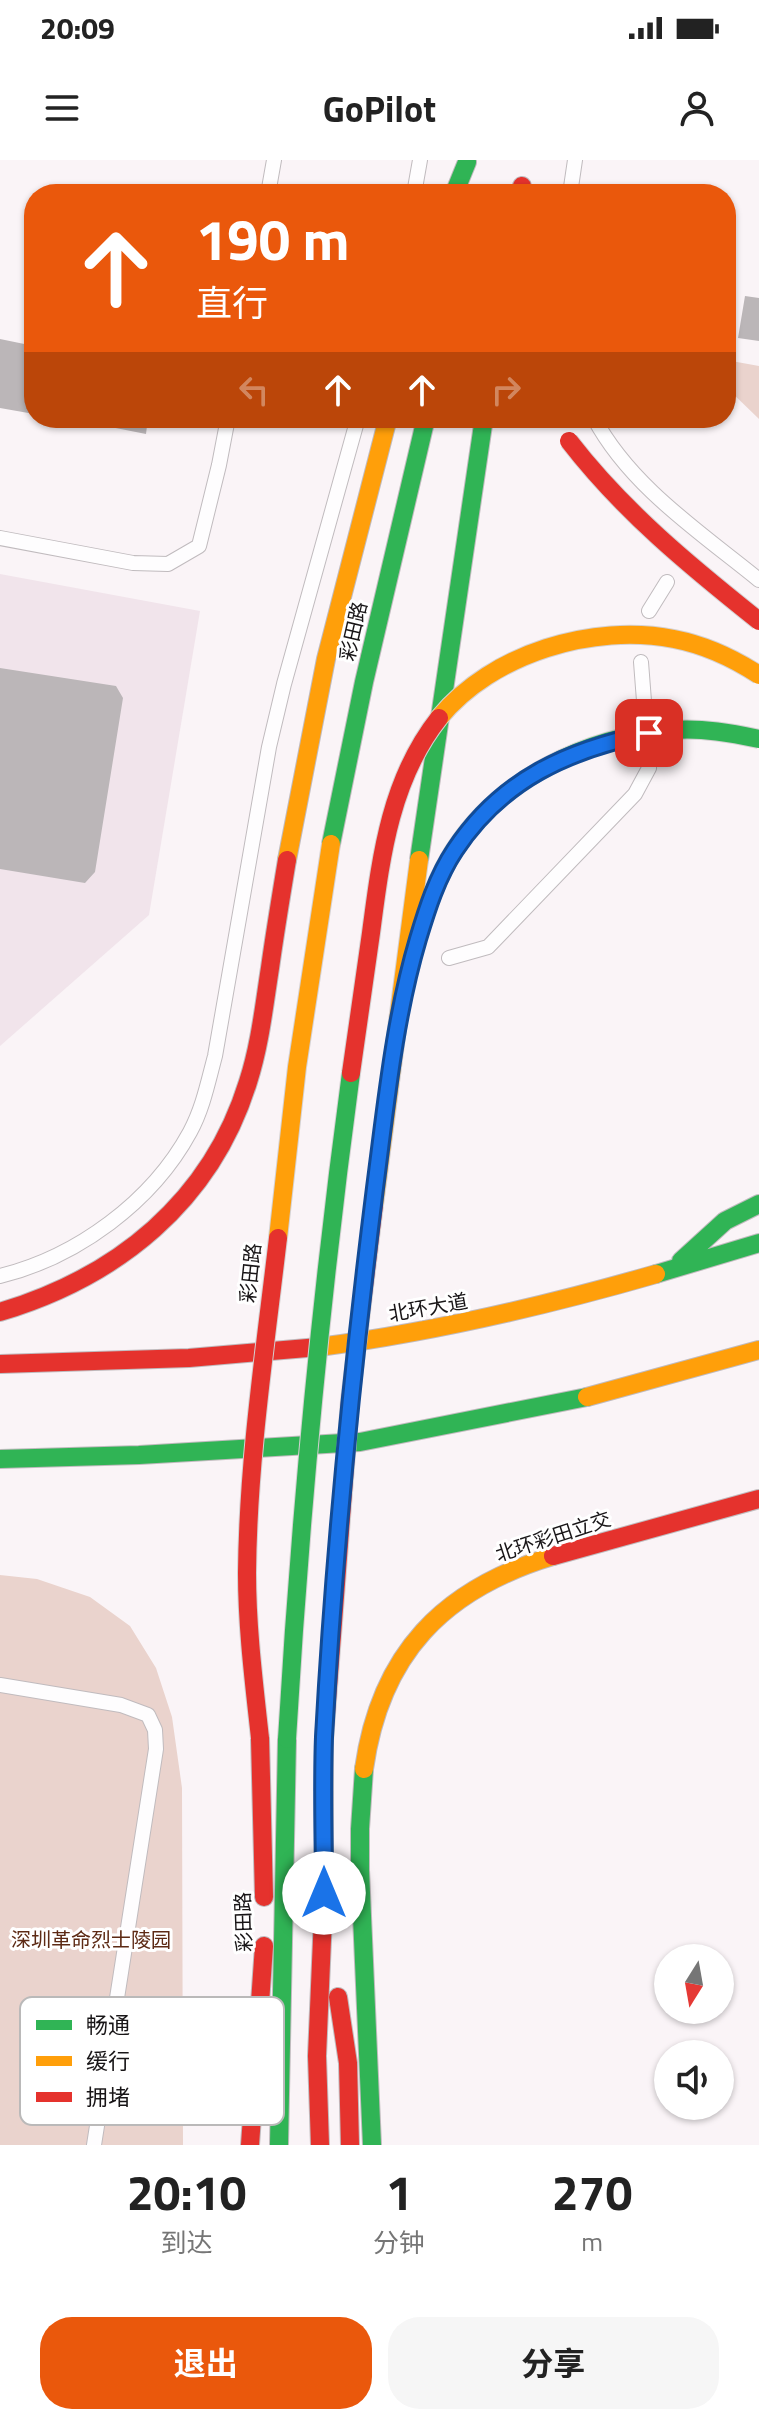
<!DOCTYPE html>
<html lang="zh">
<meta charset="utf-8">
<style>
body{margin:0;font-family:"Titillium Web","Noto Sans SC",sans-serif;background:#f6f6f6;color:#222;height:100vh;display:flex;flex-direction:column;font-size:30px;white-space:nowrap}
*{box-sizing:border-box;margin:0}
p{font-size:26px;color:#767676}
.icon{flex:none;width:44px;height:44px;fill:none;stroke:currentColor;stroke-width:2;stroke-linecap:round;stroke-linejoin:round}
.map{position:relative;height:1985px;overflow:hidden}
.panel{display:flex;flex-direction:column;background:#fff;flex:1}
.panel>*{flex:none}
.hud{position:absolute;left:24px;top:24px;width:712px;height:244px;border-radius:32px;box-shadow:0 2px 6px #0004;background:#ea580c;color:#fff;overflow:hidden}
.needle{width:52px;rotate:191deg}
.fabs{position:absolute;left:654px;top:1784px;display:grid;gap:16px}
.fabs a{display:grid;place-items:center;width:80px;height:80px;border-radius:50%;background:#fff;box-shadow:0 2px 6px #0004;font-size:40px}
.pin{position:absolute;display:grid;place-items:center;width:68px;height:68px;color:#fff;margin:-34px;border-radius:16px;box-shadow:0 4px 12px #0006}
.me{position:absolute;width:88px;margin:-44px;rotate:0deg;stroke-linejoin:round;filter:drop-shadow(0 0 6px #0008)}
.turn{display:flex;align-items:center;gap:28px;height:168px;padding:0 40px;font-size:36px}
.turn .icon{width:104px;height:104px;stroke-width:2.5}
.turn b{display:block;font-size:56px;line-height:68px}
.lanes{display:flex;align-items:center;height:76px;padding:0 40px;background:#0003;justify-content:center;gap:40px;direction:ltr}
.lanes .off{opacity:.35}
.eta{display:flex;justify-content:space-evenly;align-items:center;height:136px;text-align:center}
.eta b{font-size:48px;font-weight:700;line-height:56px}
.primary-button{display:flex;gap:16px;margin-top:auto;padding:16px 40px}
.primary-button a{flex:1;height:92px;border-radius:32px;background:#ea580c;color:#fff;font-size:32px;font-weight:700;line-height:92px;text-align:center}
.primary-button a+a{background:#f6f6f6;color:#222}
.status{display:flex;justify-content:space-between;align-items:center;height:56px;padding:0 40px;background:#fff;direction:ltr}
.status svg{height:22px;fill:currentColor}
header{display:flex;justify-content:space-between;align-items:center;height:104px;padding:0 40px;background:#fff;font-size:36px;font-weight:700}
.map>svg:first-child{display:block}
.built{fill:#f1e4eb}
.green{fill:#ead3cd}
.building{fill:#bbb6b8}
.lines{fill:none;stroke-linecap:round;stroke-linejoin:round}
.lane-casing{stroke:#c0bbbe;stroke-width:16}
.fast-casing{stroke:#c0bbbe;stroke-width:20}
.slow-casing{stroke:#c0bbbe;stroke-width:20}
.jam-casing{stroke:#c0bbbe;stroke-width:20}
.lane{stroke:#fefdfe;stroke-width:14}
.fast{stroke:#30b455;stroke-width:18}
.slow{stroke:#ff9f0a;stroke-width:18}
.jam{stroke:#e5322d;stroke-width:18}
.fast-bridge-casing{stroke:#d4d1d2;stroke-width:20;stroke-linecap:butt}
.slow-bridge-casing{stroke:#d4d1d2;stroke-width:20;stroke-linecap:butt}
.jam-bridge-casing{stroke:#d4d1d2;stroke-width:20;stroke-linecap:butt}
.fast-bridge{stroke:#30b455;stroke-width:18}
.slow-bridge{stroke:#ff9f0a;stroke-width:18}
.jam-bridge{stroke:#e5322d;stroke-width:18}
.route-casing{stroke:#114b97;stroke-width:20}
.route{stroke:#1a73e8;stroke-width:14}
.labels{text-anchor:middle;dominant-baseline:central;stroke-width:6;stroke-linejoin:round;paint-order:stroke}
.street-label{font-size:20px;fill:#181517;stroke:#fff}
.park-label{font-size:20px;fill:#5d2a14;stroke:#fff}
.key{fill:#fff;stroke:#bab9b9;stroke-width:2}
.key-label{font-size:22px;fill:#181517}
</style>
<div class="status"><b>20:09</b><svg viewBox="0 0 49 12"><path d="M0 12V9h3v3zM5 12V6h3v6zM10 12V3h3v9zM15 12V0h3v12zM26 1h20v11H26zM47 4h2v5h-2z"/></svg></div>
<header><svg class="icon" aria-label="menu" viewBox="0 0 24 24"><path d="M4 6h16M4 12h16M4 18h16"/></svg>GoPilot<svg class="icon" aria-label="person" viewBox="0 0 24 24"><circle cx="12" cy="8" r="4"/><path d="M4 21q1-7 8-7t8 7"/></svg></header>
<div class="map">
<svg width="759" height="1985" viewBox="0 0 759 1985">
<rect width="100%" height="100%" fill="#faf4f7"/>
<!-- built -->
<path class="built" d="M0,414L200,451L149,755L0,886Z"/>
<!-- green -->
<path class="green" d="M726,200L759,206V259L726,227Z
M0,1415L37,1419L90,1437L130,1466L156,1508L172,1557L182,1628L183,1985H0Z"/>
<!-- building -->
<path class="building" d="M745,136L759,138V181L738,178Z
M0,179L34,186V254L0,248Z
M65,258H148L146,274Z
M0,508L116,526L123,538L95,712L85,723L0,709Z"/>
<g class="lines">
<defs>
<path id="lane" d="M268,34L274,0
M414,34L420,0
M570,34L575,0
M594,258C630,326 700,372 759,420
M0,378L133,403L168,404L199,386L219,305L228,258
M649,451L667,422
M641,502L645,554
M449,798L488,787L635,634L649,608
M0,1116C77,1097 152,1042 190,972C203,948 208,922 215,896L269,587L284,524L358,258
M0,1525L121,1545L148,1555L155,1570L156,1589L94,1985"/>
<path id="fast" d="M454,34L467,2
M331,684L364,522L426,258
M419,700L484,258
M681,1101L725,1061L759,1044
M656,1114L759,1083
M0,1299L139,1295L360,1282L587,1237
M364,1609L360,1669V1710L372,1985
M279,1985L287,1579"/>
<path id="slow" d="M287,700L326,499L388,258
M319,1187C434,1172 545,1146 656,1114
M587,1237L759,1190
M364,1609C380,1494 443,1429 553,1396"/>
<path id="jam" d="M522,26L523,34
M0,1152C117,1117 211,1042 248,922C260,885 264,846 270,808C275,772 281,736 287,700
M0,1204L189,1198L319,1187
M553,1396L759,1339
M260,1578L264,1737
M338,1837L348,1903L350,1985
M250,1985L264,1786
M320,1985L317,1896L324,1733V1580"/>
</defs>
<!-- lane casing -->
<use href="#lane" class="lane-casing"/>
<!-- fast casing -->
<use href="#fast" class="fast-casing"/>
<!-- slow casing -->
<use href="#slow" class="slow-casing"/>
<!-- jam casing -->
<use href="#jam" class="jam-casing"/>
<!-- lane -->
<use href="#lane" class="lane"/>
<!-- fast -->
<use href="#fast" class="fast"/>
<!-- slow -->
<use href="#slow" class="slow"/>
<!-- jam -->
<use href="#jam" class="jam"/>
<defs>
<path id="fast-bridge" d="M402,832C415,786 427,735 452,694C498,619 588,576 674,570C703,568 731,573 759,579
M287,1579C300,1356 321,1135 351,913"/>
<path id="slow-bridge" d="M439,558C492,493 594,463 674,479C705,485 733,498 759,515
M374,1045L419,700
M278,1078L297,907L331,684"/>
<path id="jam-bridge" d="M569,281C623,351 690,406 759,461
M351,913C358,866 364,820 371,773C381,697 390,620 439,558
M260,1578C254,1523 247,1468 247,1413C248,1301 265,1189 278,1078
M324,1580L350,1241L374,1045"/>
</defs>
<!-- fast-bridge casing -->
<use href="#fast-bridge" class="fast-bridge-casing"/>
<!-- slow-bridge casing -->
<use href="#slow-bridge" class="slow-bridge-casing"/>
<!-- jam-bridge casing -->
<use href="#jam-bridge" class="jam-bridge-casing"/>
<!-- fast-bridge -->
<use href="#fast-bridge" class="fast-bridge"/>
<!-- slow-bridge -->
<use href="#slow-bridge" class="slow-bridge"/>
<!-- jam-bridge -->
<use href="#jam-bridge" class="jam-bridge"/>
</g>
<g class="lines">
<defs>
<path id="route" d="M324,1733C324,1681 322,1629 324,1577C334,1393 352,1211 375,1028C386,945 394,860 418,779C427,749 437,717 455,690C502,619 568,590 649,573"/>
</defs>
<!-- route casing -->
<use href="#route" class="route-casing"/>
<!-- route -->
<use href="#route" class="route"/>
</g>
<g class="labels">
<!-- street labels -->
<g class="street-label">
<text transform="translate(353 471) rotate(-77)">彩田路</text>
<text transform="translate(250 1113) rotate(-84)">彩田路</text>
<text transform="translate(428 1147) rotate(-10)">北环大道</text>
<text transform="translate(553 1376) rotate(-18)">北环彩田立交</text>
<text transform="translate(243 1762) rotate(-92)">彩田路</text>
</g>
<!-- park labels -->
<g class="park-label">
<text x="91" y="1779">深圳革命烈士陵园</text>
</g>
</g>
<!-- legend -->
<rect x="20" y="1837" width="264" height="128" rx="12" class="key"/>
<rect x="36" y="1860" width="36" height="10" fill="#30b455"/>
<rect x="36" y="1896" width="36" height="10" fill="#ff9f0a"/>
<rect x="36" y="1932" width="36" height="10" fill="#e5322d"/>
<g class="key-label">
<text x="86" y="1873">畅通</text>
<text x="86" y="1909">缓行</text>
<text x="86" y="1945">拥堵</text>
</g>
</svg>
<div class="fabs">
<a><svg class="needle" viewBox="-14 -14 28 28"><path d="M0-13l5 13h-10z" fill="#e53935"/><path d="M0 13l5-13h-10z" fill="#767676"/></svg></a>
<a><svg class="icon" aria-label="sound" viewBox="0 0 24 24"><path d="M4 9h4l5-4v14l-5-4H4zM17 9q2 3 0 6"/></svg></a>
</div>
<div class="pin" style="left:649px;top:573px;background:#d93025"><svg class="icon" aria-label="arrive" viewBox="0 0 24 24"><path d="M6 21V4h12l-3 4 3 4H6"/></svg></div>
<svg class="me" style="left:324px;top:1733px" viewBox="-20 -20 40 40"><circle r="19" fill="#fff"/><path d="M0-13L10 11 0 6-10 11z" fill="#1a73e8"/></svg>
<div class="hud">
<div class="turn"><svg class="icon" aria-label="ahead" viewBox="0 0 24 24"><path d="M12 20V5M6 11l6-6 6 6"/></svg><div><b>190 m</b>直行</div></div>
<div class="lanes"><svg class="icon off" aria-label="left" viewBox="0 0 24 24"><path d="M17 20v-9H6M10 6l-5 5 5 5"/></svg><svg class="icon" aria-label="ahead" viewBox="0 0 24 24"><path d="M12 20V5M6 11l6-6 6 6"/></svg><svg class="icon" aria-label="ahead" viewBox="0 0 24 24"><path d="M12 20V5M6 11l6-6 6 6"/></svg><svg class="icon off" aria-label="right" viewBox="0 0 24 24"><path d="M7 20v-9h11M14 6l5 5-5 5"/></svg></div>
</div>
</div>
<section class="panel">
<div class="eta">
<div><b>20:10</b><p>到达</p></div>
<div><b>1</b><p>分钟</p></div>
<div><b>270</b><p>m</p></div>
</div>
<div class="primary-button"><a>退出</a><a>分享</a></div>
</section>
